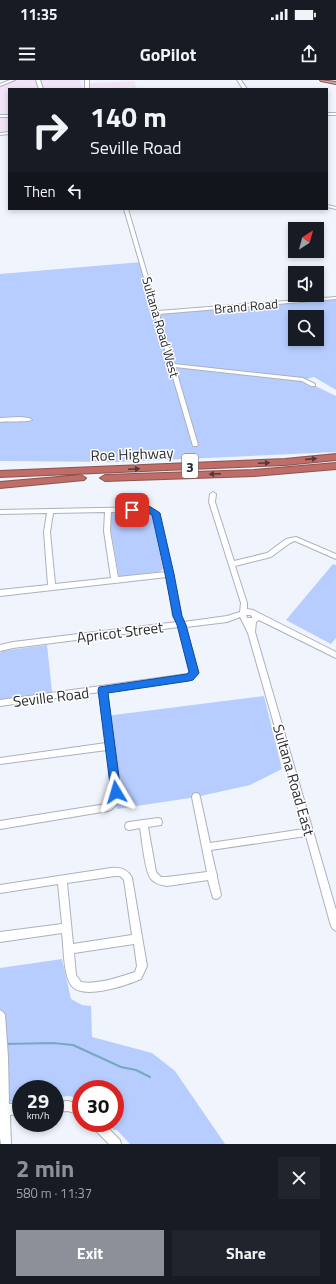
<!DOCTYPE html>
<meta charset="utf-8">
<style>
body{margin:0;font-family:"Titillium Web",sans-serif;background:#20242c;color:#f1f3f6;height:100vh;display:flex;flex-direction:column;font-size:15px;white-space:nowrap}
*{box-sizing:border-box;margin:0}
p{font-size:13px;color:#9ea1a6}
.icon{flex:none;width:22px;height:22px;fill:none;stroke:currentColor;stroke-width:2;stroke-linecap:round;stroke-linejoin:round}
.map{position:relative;height:1064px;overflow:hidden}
.drawer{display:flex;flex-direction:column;background:#171b24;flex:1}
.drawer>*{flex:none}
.top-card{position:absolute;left:8px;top:8px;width:320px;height:122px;border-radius:0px;box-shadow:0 2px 6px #0003;background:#171b24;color:#f1f3f6;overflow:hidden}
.needle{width:26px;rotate:36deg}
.buttons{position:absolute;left:288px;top:142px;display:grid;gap:8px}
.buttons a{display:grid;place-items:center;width:36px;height:36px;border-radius:0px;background:#171b24;box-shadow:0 2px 6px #0003;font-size:20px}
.speed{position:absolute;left:12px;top:1000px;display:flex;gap:8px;font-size:20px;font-weight:700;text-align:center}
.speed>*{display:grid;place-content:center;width:52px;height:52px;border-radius:50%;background:#171b24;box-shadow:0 2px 6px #0003;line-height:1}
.speed small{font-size:10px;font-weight:400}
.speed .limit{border:6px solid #d22;background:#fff;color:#111}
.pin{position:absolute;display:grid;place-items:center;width:34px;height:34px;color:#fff;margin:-17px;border-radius:8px;box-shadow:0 2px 6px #0006}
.me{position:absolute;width:44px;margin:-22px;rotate:353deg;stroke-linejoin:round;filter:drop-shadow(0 0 3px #0008)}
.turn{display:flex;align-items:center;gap:14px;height:84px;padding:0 16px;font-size:18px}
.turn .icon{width:52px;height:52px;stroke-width:2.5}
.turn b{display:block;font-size:28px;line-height:34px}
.then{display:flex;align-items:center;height:38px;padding:0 16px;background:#0003;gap:8px;font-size:15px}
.round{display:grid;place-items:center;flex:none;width:42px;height:42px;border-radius:0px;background:#20242c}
.head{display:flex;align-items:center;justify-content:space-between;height:68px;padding:0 16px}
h1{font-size:24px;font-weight:700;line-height:30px;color:#8c9099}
.action{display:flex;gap:8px;margin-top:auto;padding:8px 16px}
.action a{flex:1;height:46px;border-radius:0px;background:#8c9099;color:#fff;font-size:16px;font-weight:700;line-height:46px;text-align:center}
.action a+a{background:#20242c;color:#f1f3f6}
.status{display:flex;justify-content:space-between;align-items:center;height:28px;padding:0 20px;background:#171b24;direction:ltr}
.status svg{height:11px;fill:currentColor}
header{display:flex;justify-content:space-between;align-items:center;height:52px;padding:0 16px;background:#171b24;font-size:18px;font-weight:700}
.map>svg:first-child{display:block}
.industrial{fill:#f2e4f8}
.green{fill:#b7cdff;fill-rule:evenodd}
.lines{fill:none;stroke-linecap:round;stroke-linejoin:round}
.stream{stroke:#77a8bb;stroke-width:2}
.minor-casing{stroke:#adb1bb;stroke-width:2}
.major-casing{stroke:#8b5553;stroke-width:2}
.highway-casing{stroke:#8b5553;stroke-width:2}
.minor{fill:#fff;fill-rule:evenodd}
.major{fill:#d9a7a4;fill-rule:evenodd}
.highway{fill:#c06c67;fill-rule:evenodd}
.oneway{fill:#4f3b3d}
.route{fill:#1a73e8;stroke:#114b97}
.labels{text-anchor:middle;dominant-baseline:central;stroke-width:3;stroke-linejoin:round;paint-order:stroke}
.far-street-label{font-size:13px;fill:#292b2f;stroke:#fff}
.shield{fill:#fff;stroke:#696b6d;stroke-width:1}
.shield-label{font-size:14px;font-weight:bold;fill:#292b2f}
.street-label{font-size:15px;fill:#292b2f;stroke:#fff}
</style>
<div class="status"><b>11:35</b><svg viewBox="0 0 49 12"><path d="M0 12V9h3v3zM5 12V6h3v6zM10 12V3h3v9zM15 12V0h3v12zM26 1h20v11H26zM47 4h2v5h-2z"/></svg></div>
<header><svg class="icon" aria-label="menu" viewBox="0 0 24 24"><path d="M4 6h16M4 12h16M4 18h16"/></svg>GoPilot<svg class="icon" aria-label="share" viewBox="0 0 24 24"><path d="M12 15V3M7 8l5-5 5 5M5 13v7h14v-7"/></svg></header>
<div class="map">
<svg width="336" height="1064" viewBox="0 0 336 1064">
<rect width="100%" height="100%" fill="#eff4fd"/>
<!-- industrial -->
<path class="industrial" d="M17,0H80L83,9H9V55H0V6Z
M134,1L137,9L89,8L91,3Z"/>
<!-- green -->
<path class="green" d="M142,182L157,233L336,219V310L314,297L303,300L336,316V372L116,382L0,381V194ZM295,237H317V259H295Z
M111,432H146L152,434L163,489L159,492L119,497L111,451Z
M333,484L336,485V558L331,564L286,540Z
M47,565L52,612L0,620V574L1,571Z
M264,616L282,689L250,705L196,717L117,729L106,636Z
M62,879L71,919L82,925L91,926L92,957L152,973L175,991L225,1064H130L117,1050H114L108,1043H115V1009H81V1020L70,1016L55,1017V1009H21V1023L4,1022L0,979V888Z"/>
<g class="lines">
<!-- stream -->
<path class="stream" d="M5,964L53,963L73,965L121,987L136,990L150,997"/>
<defs>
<path id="minor" d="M10,0H15L0,6V4Z
M36,0H40L43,9H39Z
M85,0H89V9H85Z
M237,0H241L247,9H243Z
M327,33H336V35H327Z
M0,35H9V37H0Z
M9,52V54L0,55V53Z
M327,125L336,127V129L327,127Z
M124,129H128L158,231L336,217V219L159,234L174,284L303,298L315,304V306H311L302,301L175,287L198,365L197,366H193Z
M20,337L29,338L32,340C28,342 7,341 0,342V338Z
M213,412L216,414L215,422L234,481L267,473L286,459L296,457L336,474V479L295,461L290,463L271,477L235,486L247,523V529L253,530L336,572V578L259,540L256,542L255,552L336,830V851L333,849L331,846L306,756L211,770L216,792L217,795V797L221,815L219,818L216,819L213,818L208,800L167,806C162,805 156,804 152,800C145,794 142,759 140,748L129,750L126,749L125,746L126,743L129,742L158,738L161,739L162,742L161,745L148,747L156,792L161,797H167L207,792L192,717L193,714L196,713L199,714L200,717L210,763L304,749L248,553L240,537L227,542L186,547L198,593L192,599L107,611L120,712C120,720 116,728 108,731L0,749V741L106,724L111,719L112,712L107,670L0,684V678L106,663L100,612L0,626V620L187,594L190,592L179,547L13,568L0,571V565L13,562L177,542L173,536L167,497L0,516V510L48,505L44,452L47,433L0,434V430L149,427L158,432L173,494L181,536L184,542L227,536L240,532L241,523L209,422L210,414ZM148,431L153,434L166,492L118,497L110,451L111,432ZM105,432L104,451L111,498L55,504L50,452L53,433ZM246,535H250L252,536V538H247Z
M111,788C120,787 128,789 132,798L147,886L141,899C127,905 82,921 71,905C63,893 64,867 62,853L0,862V852L62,844L58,804L0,813V805ZM115,796H120L124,800L132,855L73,864L67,803ZM134,864L137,886L135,892C119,897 98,905 81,902L76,895L74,873Z
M0,930L3,932L5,935L8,977L9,1024H21V1034L10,1035L11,1064H1L0,1058Z
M68,1021L81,1025V1035L68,1031L55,1032V1022Z
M91,1043H103L120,1060L121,1064H109L92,1047Z"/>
<path id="major" d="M320,0L336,2V4L321,1Z"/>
<path id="highway" d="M336,374V380L285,385L0,397V391L285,379Z
M336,383V389L254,396L105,401L100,398L105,395L254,390Z
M81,395L86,398L84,400L0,408V402Z"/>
</defs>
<!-- minor casing -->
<use href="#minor" class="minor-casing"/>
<!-- major casing -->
<use href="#major" class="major-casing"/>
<!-- highway casing -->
<use href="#highway" class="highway-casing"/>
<!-- minor -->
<use href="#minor" class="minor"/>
<!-- major -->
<use href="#major" class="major"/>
<!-- highway -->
<use href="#highway" class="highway"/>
</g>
<!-- one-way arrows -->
<defs><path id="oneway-solid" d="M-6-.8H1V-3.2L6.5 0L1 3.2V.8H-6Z"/></defs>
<g class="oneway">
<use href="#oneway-solid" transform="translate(311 379) rotate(-5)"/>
<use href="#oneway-solid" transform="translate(264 383) rotate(-3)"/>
<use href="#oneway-solid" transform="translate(134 389) rotate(-2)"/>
<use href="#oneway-solid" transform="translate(215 394) rotate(178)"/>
</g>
<!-- route -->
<path class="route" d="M149,426L160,433L174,494L182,536L186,545L199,593L193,600L189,601L108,613L121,712L120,715L116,716L112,715L111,712L98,610L99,607L187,594L189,592L177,545L173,536L165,494L152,435C144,430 134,435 127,430L132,427Z"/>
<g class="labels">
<!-- far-street labels -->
<g class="far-street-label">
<text transform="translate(246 226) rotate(-5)">Brand Road</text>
<text transform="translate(161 247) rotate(74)">Sultana Road West</text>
</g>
<!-- shield labels -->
<rect class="shield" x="182" y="374" width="16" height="24" rx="3"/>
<g class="shield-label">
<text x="190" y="386">3</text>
</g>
<!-- street labels -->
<g class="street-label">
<text transform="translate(132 374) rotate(-2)">Roe Highway</text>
<text transform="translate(120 552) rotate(-7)">Apricot Street</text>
<text transform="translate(51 617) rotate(-7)">Seville Road</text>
<text transform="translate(294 700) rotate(74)">Sultana Road East</text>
</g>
</g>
</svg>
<div class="buttons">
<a><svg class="needle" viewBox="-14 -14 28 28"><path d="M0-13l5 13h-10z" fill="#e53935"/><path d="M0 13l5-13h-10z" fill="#9ea1a6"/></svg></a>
<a><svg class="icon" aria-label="sound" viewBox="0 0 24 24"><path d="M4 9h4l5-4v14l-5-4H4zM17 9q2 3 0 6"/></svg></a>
<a><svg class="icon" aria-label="search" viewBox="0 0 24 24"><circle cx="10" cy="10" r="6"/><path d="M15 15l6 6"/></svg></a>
</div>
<div class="speed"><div>29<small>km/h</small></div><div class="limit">30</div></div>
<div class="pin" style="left:132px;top:430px;background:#d93025"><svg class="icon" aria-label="arrive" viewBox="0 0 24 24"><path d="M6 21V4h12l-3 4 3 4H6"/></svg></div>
<svg class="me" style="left:116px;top:712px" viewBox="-20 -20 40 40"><path d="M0-17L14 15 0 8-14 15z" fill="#1a73e8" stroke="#fff" stroke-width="4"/></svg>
<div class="top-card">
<div class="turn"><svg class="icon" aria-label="right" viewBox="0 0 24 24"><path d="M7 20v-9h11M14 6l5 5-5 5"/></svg><div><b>140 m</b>Seville Road</div></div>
<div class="then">Then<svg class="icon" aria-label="left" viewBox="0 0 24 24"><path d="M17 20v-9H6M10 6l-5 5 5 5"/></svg></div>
</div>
</div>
<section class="drawer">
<div class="head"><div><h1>2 min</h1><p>580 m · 11:37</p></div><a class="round"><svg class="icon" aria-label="close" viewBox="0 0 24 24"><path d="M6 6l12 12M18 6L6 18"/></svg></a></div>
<div class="action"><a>Exit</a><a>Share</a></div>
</section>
